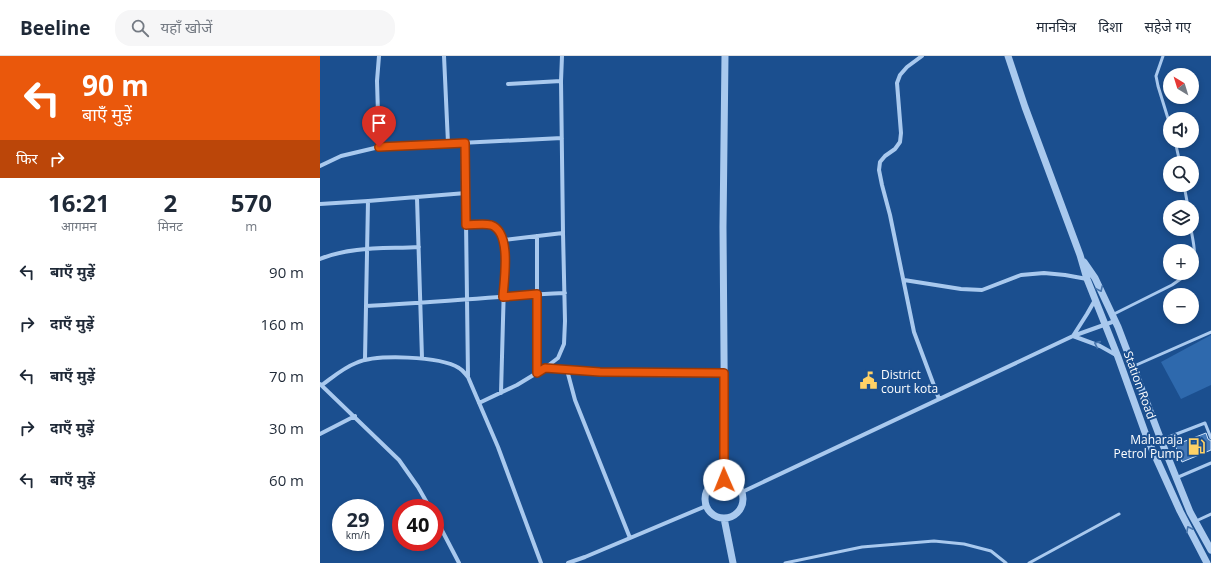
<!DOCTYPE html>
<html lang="hi">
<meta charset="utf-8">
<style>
body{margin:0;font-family:"Open Sans","Noto Sans Devanagari",sans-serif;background:#f6f6f7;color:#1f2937;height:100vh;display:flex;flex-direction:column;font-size:15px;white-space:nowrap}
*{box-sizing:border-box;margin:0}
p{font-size:13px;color:#747a83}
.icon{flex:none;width:22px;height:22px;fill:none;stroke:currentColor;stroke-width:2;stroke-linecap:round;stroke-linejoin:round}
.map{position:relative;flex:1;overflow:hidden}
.side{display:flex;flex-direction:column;background:#fff;width:320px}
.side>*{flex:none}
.banner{background:#ea580c;color:#fff;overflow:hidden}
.needle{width:26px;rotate:322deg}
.controls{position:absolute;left:843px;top:12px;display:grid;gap:8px}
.controls a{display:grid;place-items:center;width:36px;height:36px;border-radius:50%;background:#fff;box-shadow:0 2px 6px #0003;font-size:20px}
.speed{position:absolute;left:12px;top:443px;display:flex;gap:8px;font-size:20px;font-weight:700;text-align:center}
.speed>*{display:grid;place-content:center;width:52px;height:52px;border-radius:50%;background:#fff;box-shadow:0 2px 6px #0003;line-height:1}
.speed small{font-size:10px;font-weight:400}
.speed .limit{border:6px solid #d22;background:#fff;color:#111}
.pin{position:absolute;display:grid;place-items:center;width:34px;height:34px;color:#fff;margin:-41px -17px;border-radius:50% 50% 50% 0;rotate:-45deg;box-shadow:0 0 4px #0007}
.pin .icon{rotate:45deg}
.me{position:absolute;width:44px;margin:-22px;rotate:359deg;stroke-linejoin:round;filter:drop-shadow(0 0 3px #0008)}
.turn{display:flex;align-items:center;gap:14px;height:84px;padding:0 16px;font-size:18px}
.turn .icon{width:52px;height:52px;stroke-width:2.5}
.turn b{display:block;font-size:28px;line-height:34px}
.then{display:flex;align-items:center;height:38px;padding:0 16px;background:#0003;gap:8px;font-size:15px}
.eta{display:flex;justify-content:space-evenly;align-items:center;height:68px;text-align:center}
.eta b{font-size:24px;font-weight:700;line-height:28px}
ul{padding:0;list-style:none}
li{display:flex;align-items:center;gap:12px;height:52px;padding:0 16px}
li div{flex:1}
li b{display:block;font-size:15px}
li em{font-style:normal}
header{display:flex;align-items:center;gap:24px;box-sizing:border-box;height:56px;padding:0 20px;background:#fff;border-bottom:1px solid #e0e1e3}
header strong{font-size:19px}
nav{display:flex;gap:22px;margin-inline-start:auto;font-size:14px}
.search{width:280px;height:36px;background:#f6f6f7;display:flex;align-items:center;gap:10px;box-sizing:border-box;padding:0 14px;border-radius:16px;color:#747a83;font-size:15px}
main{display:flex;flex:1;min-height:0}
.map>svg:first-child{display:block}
.green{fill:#2e69ad}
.building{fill:#4478b7;stroke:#cfe3fa}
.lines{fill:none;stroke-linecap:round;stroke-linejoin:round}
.service{stroke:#a9c9ee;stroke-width:3}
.minor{stroke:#a9c9ee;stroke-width:4}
.tertiary{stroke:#a9c9ee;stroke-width:7}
.oneway{stroke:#4674ac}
.route-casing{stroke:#983908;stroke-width:10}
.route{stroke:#ea580c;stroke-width:7}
.labels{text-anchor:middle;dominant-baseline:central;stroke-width:4;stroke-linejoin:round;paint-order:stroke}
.poi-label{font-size:12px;fill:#fff;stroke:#1b4f8f;text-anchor:start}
.street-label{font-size:12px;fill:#fff;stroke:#1b4f8f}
</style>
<header>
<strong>Beeline</strong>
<div class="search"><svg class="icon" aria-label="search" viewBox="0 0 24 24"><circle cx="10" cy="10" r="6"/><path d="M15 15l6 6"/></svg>यहाँ खोजें</div>
<nav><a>मानचित्र</a><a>दिशा</a><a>सहेजे गए</a></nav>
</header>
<main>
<section class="side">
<div class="banner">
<div class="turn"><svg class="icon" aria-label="left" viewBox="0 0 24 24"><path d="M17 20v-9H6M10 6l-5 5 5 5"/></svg><div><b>90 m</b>बाएँ मुड़ें</div></div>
<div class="then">फिर<svg class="icon" aria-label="right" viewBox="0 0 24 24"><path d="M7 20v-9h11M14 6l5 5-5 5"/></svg></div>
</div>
<div class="eta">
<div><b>16:21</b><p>आगमन</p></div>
<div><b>2</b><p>मिनट</p></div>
<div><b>570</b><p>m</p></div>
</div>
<ul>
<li><svg class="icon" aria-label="left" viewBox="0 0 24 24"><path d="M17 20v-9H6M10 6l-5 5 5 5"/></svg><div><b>बाएँ मुड़ें</b></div><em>90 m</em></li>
<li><svg class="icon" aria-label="right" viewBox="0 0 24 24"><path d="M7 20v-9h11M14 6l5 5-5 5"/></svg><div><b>दाएँ मुड़ें</b></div><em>160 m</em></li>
<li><svg class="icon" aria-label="left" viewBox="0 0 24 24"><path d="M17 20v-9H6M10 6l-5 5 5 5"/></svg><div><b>बाएँ मुड़ें</b></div><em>70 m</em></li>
<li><svg class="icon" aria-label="right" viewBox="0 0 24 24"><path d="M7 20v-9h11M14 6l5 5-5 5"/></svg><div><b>दाएँ मुड़ें</b></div><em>30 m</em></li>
<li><svg class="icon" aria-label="left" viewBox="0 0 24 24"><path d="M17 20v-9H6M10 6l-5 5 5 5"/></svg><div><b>बाएँ मुड़ें</b></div><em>60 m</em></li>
</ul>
</section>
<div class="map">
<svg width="891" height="507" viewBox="0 0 891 507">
<rect width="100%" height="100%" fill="#1b4f8f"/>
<!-- green -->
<path class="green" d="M891,279V329L861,343L841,306Z"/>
<!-- building -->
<path class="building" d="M886,377L888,383L891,385V394L862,406L855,389Z"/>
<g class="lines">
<!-- service -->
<path class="service" d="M843,0L836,20L838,30L850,69
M855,85L860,107
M864,129L868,151
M871,173C873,186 877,198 872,210
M792,259L852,229L865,220L867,217
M814,310L891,276
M841,384L885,367L891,382
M856,422L891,407
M876,465L891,458
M465,507L542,491L614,485L644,488L671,495L686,507
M709,507L799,458"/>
<!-- minor -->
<path class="minor" d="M124,0L128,87
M602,0L587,11L580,19L577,27L581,77L580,86L575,93L565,100L560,106L559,114L562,129L570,159L594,276L619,343
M188,28L241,25
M145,87L148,320
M59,91L57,25L59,0
M0,110L21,100L59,91L242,82
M97,142L102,302
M0,148L48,145L146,137
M146,169C170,168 178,165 185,192L181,337
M217,180V317
M183,184L243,177
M0,203C31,190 66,193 99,191
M584,224L641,233L662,234L701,219L724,217L745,219L767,223
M775,244L767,258L753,280L780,290L796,299
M46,250C112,247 178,240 245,237
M45,303L48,145
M225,312L280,317H404
M247,314L255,344L310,482
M0,328L79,404L98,431L110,452
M2,329C13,321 23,312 36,307C56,298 120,300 139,312C143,314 145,318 148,321L178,391L221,507
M159,347L197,329L225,312L238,302L244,288L245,265L243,177L241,25L242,0
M0,378L35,360
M422,436L753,280L795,265
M115,461L139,507
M248,507L265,501L386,450"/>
<!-- tertiary -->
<path class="tertiary" d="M688,0L705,51L760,199L767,223L798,301L827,382L860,455L887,507
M764,206L775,222L798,271L841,384L870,456L891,494
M385 443a19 19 0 1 1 38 0a19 19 0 1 1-38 0Z
M405,424L403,171L405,0
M404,462L413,507"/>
</g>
<!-- one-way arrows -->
<defs><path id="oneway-chevron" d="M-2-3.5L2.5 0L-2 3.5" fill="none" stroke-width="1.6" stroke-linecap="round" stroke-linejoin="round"/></defs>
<g class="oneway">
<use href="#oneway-chevron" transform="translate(780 233) rotate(65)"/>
<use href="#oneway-chevron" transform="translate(777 288) rotate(-156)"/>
<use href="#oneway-chevron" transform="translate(869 473) rotate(-117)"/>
</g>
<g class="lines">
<defs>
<path id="route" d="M59,91L145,87L146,169C154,169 163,167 171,169C192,176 184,224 183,241L217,238V317L225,312L280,316L404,317V424"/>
</defs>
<!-- route casing -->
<use href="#route" class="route-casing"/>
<!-- route -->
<use href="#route" class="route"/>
</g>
<!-- icons -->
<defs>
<symbol id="civic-bare" viewBox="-9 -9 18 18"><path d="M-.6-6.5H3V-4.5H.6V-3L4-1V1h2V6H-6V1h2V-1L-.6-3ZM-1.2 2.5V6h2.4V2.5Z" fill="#ffd166" stroke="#1b4f8f" stroke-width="2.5" paint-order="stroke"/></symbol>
<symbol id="fuel-bare" viewBox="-9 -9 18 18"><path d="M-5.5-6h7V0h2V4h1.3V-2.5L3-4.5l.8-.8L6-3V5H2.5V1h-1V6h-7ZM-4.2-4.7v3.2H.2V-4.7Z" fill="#ffd166" stroke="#1b4f8f" stroke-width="2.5" paint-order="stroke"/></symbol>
</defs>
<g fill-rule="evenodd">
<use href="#civic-bare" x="536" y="312" width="25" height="25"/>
<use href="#fuel-bare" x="864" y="378" width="25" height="25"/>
</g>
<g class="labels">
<!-- poi labels -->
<g class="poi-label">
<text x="561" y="318">District<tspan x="561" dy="14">court kota</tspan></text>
<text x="863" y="383" text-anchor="end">Maharaja<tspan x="863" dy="14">Petrol Pump</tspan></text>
</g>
<!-- street labels -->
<g class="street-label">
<text transform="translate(820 329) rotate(70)">Station Road</text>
</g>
</g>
</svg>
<div class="controls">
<a><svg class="needle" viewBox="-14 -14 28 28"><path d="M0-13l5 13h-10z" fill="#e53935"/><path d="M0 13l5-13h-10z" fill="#747a83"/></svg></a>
<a><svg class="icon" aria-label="sound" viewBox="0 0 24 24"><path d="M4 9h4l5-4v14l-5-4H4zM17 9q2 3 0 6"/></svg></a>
<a><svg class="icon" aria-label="search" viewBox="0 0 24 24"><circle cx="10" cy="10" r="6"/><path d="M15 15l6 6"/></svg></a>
<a><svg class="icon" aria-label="layers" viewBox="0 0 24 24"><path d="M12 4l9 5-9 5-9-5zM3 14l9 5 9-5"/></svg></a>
<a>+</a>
<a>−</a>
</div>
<div class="speed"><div>29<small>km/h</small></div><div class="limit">40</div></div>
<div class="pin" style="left:59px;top:91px;background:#d93025"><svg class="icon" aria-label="arrive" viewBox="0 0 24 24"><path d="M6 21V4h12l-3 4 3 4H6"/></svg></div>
<svg class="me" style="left:404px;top:424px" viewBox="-20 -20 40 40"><circle r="19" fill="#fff"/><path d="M0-13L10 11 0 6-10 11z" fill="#ea580c"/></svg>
</div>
</main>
